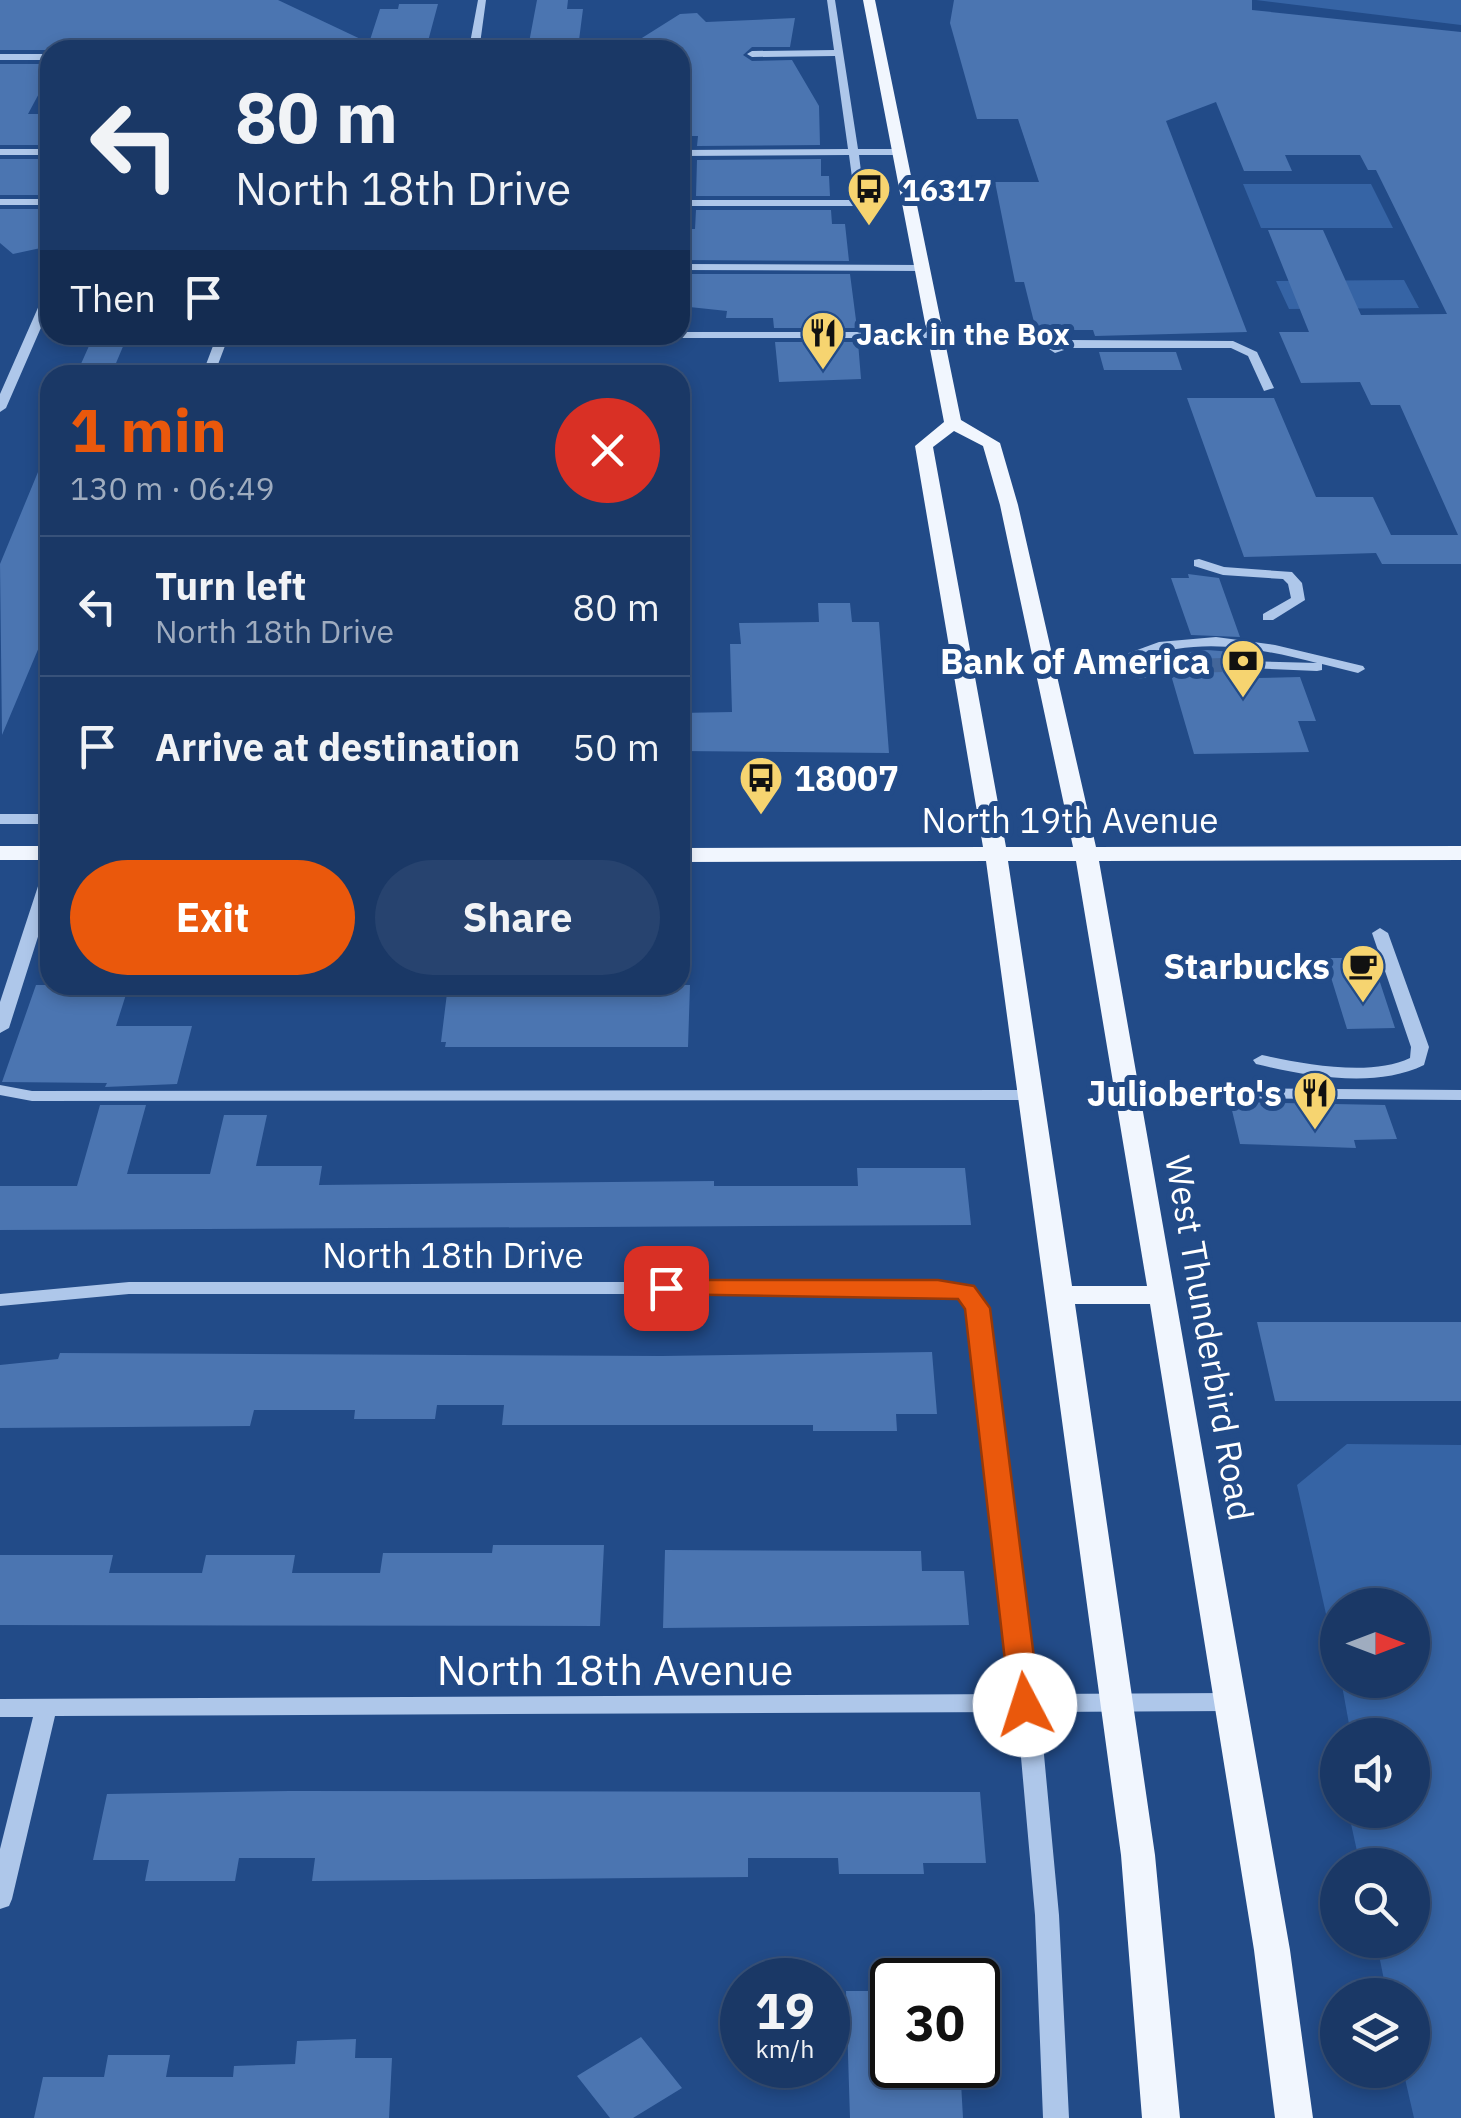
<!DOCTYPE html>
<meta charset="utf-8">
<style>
body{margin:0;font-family:"IBM Plex Sans",sans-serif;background:#27436f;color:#f1f3f6;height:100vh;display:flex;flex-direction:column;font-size:38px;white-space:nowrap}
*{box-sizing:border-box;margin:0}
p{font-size:32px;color:#9facbf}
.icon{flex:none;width:55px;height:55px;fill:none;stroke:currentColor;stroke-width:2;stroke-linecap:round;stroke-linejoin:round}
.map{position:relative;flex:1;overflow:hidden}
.panel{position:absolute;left:40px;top:365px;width:650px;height:630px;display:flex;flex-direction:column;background:#1a3866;border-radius:30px;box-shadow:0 5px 15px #0003,0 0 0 2px #38527a}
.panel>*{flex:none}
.guide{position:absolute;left:40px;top:40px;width:650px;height:305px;border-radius:30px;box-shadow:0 5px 15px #0003,0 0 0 2px #38527a;background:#1a3866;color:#f1f3f6;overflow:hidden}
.needle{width:65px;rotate:90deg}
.tools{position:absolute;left:1320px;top:1588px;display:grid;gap:20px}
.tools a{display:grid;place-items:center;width:110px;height:110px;border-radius:50%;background:#1a3866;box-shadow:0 5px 15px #0003,0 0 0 2px #38527a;font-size:50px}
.speed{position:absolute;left:720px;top:1958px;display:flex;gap:20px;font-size:50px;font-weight:700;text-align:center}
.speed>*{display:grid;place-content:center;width:130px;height:130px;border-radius:50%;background:#1a3866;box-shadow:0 5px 15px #0003,0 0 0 2px #38527a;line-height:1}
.speed small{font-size:25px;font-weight:400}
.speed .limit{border:5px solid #111;border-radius:15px;background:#fff;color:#111}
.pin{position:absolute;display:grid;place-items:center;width:85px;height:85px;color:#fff;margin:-42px;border-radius:20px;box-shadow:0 5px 15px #0006}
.me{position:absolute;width:110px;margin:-55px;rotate:355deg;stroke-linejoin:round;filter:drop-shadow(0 0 8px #0008)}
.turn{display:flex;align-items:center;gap:35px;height:210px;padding:0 30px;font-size:45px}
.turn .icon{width:130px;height:130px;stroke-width:2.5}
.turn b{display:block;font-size:70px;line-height:85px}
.then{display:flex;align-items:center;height:95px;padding:0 30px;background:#0003;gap:20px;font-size:38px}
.round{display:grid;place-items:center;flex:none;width:105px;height:105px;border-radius:52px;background:#27436f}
.headline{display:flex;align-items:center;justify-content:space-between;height:170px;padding:0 30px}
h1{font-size:60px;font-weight:700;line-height:75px;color:#ea580c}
.cta{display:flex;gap:20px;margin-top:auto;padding:20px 30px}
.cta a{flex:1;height:115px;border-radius:60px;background:#ea580c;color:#fff;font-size:40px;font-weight:700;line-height:115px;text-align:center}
.cta a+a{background:#27436f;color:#f1f3f6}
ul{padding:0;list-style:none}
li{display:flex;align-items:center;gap:30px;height:140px;padding:0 30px;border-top:2px solid #38527a}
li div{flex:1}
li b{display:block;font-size:38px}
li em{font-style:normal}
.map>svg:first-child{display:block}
.green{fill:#3664a5}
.building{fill:#4b75b1}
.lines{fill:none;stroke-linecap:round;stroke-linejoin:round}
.minor-tunnel{stroke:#43669a;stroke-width:14;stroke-dasharray:14 6;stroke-linecap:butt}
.minor{fill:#aec7ea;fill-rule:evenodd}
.major{fill:#f1f6fe;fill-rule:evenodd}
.route{fill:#ea580c;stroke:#983908;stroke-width:2.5}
.labels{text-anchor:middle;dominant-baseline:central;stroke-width:10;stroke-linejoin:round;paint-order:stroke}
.far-poi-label{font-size:30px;font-weight:bold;fill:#fff;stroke:#224b88;text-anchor:start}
.poi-label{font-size:35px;font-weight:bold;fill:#fff;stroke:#224b88;text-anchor:end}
.street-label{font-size:35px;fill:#fff;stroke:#224b88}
.near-street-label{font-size:42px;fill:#fff;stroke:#224b88}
</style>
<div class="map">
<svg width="1461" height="2118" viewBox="0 0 1461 2118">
<rect width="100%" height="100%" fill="#224b88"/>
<!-- green -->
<path class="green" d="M1256,0H1461V25Z
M1243,184H1371L1393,228H1261Z
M1404,280L1419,308L1289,309L1276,281Z
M1347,1444L1461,1445V2118H1414L1403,2070H1412V1995H1387L1376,1940H1412V1865H1360L1348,1810H1412V1735H1351L1341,1680H1412V1605H1338L1337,1663L1297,1485Z"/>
<!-- building -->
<path class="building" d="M0,0H278L369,43L67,42L63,50H0Z
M537,0H568L567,9H583L578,48H528Z
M954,0H1252V10L1461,32V564H1382L1376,553L1244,557L1187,398H1274L1316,497H1373L1391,535H1458L1400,405H1371L1360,382L1301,383L1279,332H1309L1268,230H1323L1361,315L1447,314L1376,170H1368L1360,155H1285L1292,171H1244L1216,102L1166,121L1247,332L1095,336L1093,330H1036L1024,282H1015L995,182H1039L1018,119H977L950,23Z
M399,4H438L427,45L369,43L380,9H398Z
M697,13L706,22L795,18L790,47H752L743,55L752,61L792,60L819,106L820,145L697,146L698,136H680V48H626L680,14Z
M0,64H50V73L28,114H50V145H0Z
M0,159H50V195H0Z
M821,159V176H829L830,196H696L697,160Z
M0,209H50V246L13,254L0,243Z
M696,210H831L832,224H845L849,261L680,260V229H695Z
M680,274H850L857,328H774L773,318H726L727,311L680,306Z
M93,337H127L111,375H76Z
M775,342H858L861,379L779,382Z
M1099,352H1176L1182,370H1104Z
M50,443V621L2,735L0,564Z
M1188,574L1219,578L1240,637L1191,635L1171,578H1189Z
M818,603H850L852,622H879L889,753L680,751V713L732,712L730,644H741L739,623L819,622Z
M1207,650L1246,653L1242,669L1253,672L1256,678L1300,677L1316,721H1298L1309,752L1194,754L1171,675L1179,666L1165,655Z
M1325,958H1372L1395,1028L1347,1029Z
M36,985H129L116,1026H192L177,1084L105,1087L107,1083L2,1082Z
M448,985H690L688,1047H445L446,1042H441Z
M1230,1102L1385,1105L1397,1139L1354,1140L1356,1148L1240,1144Z
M100,1105H146L127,1174H210L224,1115H267L256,1166H322L319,1185L714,1181V1186H858L857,1168H965L971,1225L0,1230V1186H77Z
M1257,1322H1461V1401H1275Z
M932,1352L937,1414H896L897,1431H813V1425H502L504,1405H437L435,1419H354L355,1410H254L250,1426L0,1428V1365L58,1359L60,1353L662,1356Z
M493,1545H604L600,1626L0,1625V1555H113L109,1573H202L206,1555H295L292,1573H380L383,1553H492Z
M665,1550L921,1551L922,1571H964L969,1625L663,1628Z
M290,1791L980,1792L986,1863H923L924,1874H839L838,1858H748V1877L312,1881L315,1858H239L235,1881H145L149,1860H93L107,1794Z
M846,1991H892V2065H960L963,2118H850Z
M641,2037L682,2088L633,2118H610L577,2076Z
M356,2039L355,2058H392L389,2118H34L43,2077H104L108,2055H170L166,2077H233L234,2066L295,2064L297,2041Z"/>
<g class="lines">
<!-- minor-tunnel -->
<path class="minor-tunnel" d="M1168,667L1250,664"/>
<!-- minor -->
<path class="minor" d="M478,0H486L480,44L474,50H464L470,43Z
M827,0H835L858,149H899L904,152L899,155H859L866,213H858L856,206H680V200H855L849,155L680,156V150L848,149L835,56L752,57L747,54L752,51L834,50Z
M0,54H50V60H0Z
M0,149H50V155H0Z
M0,199H50V205H0Z
M680,264L922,265L928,268L922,271L680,270Z
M50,291V307L6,408L0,412V394L44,294Z
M680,332H936L942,335L936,338H228L214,375H202L216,338L204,335H680Z
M1069,340L1233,341L1257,352L1274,388L1264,391L1248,356L1231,348H1070L1055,353L1049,349Z
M1199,559L1224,567L1292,572L1302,583L1305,600L1273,620H1263V614L1291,598L1288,584L1283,579L1223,575L1194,566V560Z
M1216,637L1275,645L1363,666L1365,669L1358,673L1322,664V670L1317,671L1250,668L1245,667V661L1317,663C1259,648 1199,637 1142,658L1145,669L1168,663L1175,667L1173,670L1139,679L1132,675L1127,656L1129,653L1159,642Z
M0,814H50V824H0Z
M50,869V899L9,1028L0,1033V1002L42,874Z
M1380,928L1388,933L1429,1047L1424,1065C1375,1089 1307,1076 1256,1064L1253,1060L1262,1055C1303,1064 1371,1077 1410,1058L1411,1047L1372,933Z
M0,1085L32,1091L1030,1090L1039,1095L1030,1100L32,1101L0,1095Z
M1189,1088L1461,1090V1100L1189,1098L1129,1103L1120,1098L1129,1093Z
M129,1282H938L972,1288L988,1308L1037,1694L1231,1693L1239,1696L1242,1702L1239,1708L1231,1711L1040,1712L1059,1915L1069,2118H1043L1035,1915L1017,1712L55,1716L12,1899L9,1906L0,1909V1849L33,1717H0V1699L1015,1694L968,1309L959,1297L938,1294H129L0,1306V1294Z"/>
<!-- major -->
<path class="major" d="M863,0H875L961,420L1000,443L1018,505L1096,847L1461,846V860L1099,861L1290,1950L1313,2118H1275L1254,1950L1150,1304H1075L1155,1855L1180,2118H1142L1121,1855L986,861L680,862V848L983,847L915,446L944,422ZM954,431L983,446L1000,505L1073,847H1006L933,447ZM1008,861H1076L1147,1286H1072Z
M0,846H50V860H0Z"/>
</g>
<!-- route -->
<path class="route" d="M666,1280H938L974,1286L990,1308L1040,1705L1036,1713H1015L1010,1705L965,1309L958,1299L658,1294L654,1288L658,1282Z"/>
<!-- icons -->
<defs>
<symbol id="bus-pin" viewBox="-11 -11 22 30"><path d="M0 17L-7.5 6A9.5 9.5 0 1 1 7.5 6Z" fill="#f6d470" stroke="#224b88"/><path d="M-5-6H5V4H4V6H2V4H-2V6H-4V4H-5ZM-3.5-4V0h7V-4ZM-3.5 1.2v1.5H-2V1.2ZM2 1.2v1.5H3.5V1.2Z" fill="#111"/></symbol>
<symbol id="restaurant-pin" viewBox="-11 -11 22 30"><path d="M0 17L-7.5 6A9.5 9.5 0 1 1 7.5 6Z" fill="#f6d470" stroke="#224b88"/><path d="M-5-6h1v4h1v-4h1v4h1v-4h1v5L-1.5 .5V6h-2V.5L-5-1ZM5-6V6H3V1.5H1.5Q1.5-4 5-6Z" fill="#111"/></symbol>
<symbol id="bank-pin" viewBox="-11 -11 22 30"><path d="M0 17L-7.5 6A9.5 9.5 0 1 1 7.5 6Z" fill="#f6d470" stroke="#224b88"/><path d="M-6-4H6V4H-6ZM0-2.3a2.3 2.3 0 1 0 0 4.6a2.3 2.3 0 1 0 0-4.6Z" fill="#111"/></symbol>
<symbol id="cafe-pin" viewBox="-11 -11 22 30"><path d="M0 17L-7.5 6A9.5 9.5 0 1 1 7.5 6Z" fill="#f6d470" stroke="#224b88"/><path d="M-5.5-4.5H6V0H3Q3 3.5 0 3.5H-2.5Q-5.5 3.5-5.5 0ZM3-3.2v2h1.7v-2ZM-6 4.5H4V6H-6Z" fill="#111"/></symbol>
</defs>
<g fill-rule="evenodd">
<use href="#bus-pin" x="844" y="164" width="50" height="68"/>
<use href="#restaurant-pin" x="798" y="308" width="50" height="68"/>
<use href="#bank-pin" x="1218" y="636" width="50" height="68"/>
<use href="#bus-pin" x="736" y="753" width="50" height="68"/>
<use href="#cafe-pin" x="1338" y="941" width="50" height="68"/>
<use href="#restaurant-pin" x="1290" y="1068" width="50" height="68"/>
</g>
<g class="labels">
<!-- far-poi labels -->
<g class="far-poi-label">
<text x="902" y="189">16317</text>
<text x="856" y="333">Jack in the Box</text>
</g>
<!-- poi labels -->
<g class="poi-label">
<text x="1210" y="661">Bank of America</text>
<text x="794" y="778" text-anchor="start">18007</text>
<text x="1330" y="966">Starbucks</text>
<text x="1282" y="1093">Julioberto's</text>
</g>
<!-- street labels -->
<g class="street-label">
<text x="1070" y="820">North 19th Avenue</text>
<text x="453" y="1255">North 18th Drive</text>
<text transform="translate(1210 1338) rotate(80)">West Thunderbird Road</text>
</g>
<!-- near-street labels -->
<g class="near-street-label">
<text x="615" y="1669">North 18th Avenue</text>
</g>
</g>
</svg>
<div class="tools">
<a><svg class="needle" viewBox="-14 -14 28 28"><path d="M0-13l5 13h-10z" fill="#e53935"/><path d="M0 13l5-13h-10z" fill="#9facbf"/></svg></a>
<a><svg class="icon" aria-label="sound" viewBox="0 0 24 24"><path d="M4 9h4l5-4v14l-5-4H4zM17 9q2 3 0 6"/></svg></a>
<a><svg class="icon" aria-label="search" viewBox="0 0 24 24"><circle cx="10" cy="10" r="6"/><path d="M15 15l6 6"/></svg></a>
<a><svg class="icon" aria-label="layers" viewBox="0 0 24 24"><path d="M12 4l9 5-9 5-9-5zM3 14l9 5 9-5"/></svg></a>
</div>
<div class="speed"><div>19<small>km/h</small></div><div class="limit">30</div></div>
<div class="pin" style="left:666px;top:1288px;background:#d93025"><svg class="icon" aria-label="arrive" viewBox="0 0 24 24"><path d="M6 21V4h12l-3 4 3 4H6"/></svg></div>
<svg class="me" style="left:1025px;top:1705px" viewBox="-20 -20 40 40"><circle r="19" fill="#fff"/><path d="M0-13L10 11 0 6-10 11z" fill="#ea580c"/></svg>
<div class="guide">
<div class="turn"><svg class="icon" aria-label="left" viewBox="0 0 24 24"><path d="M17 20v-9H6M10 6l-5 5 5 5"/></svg><div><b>80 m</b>North 18th Drive</div></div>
<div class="then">Then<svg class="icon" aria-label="arrive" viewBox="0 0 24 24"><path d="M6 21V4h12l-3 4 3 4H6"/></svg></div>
</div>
<section class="panel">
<div class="headline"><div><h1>1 min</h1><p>130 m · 06:49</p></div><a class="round" style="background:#d93025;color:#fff"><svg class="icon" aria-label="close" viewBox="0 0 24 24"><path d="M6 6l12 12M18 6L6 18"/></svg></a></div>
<ul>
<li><svg class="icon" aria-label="left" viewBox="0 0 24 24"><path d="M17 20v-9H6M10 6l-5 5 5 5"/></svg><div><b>Turn left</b><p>North 18th Drive</p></div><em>80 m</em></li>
<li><svg class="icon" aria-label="arrive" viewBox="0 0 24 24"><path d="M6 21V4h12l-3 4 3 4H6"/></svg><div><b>Arrive at destination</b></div><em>50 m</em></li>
</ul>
<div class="cta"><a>Exit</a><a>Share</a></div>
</section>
</div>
